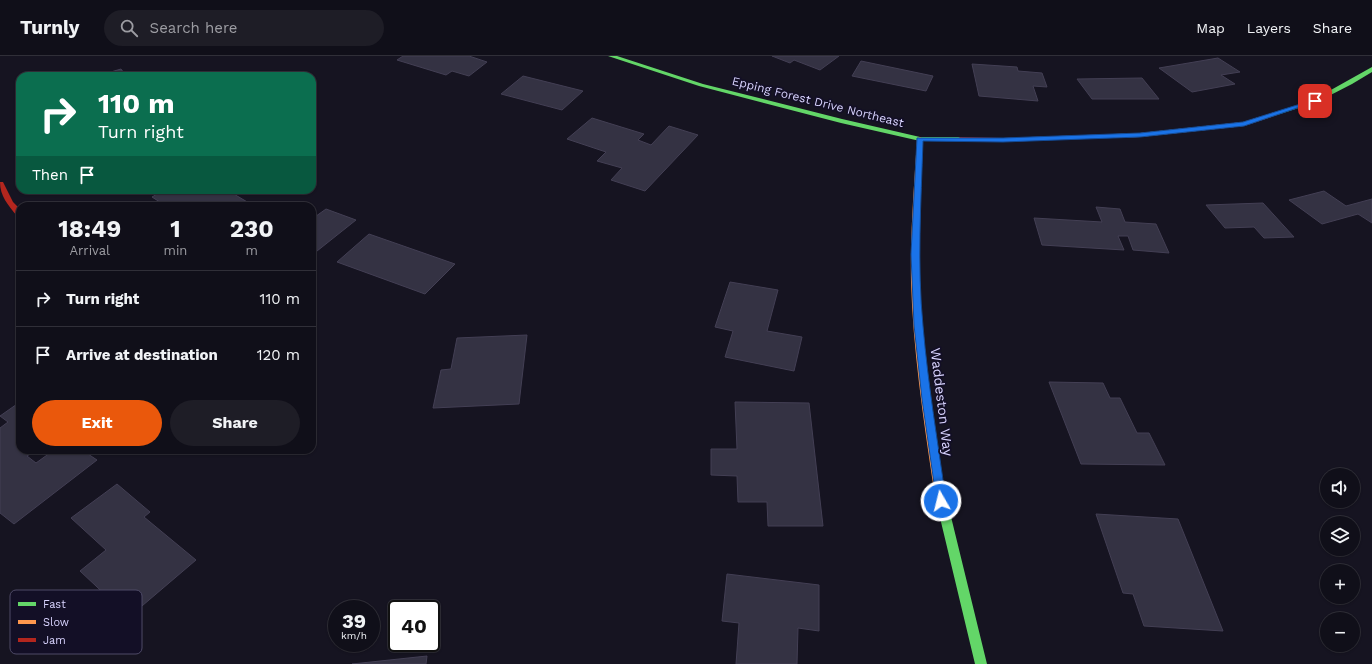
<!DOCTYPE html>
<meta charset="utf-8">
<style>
body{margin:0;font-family:"Work Sans",sans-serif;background:#1e1d26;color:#f1f3f6;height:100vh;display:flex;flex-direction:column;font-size:15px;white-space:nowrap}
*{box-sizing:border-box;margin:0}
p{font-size:13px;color:#9c9ca2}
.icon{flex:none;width:22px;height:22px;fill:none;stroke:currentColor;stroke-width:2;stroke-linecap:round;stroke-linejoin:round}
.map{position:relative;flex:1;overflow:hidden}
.side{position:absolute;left:16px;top:146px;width:300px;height:252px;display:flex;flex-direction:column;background:#100f19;border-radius:12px;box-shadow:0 1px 3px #0004,0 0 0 1px #302f38}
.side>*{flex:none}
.banner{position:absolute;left:16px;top:16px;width:300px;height:122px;border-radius:12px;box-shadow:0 1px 3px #0004,0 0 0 1px #302f38;background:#0b6e4f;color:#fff;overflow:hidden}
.fabs{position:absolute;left:1320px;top:412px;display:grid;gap:8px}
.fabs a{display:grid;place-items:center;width:40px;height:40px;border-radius:50%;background:#100f19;box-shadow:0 1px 3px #0004,0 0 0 1px #302f38;font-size:20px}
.speed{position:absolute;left:328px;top:544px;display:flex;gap:8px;font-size:20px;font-weight:700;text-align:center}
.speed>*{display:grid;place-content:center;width:52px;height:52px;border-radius:50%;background:#100f19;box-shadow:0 1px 3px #0004,0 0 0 1px #302f38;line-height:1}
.speed small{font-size:10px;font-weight:400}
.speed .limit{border:2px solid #111;border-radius:6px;background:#fff;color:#111}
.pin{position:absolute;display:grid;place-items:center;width:34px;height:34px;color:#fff;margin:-17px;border-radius:8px;box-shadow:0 2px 6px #0006}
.me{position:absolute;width:44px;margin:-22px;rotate:352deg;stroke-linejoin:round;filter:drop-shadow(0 0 3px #0008)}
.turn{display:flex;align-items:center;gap:14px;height:84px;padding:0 16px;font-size:18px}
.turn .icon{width:52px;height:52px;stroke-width:2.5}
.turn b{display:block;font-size:28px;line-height:34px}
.then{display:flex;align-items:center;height:38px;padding:0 16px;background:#0003;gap:8px;font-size:15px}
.eta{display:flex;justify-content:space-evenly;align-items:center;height:68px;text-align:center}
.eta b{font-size:24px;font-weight:700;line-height:28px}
.cta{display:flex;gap:8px;margin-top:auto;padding:8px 16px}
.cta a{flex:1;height:46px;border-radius:24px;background:#ea580c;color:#fff;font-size:16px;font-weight:700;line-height:46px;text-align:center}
.cta a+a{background:#1e1d26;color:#f1f3f6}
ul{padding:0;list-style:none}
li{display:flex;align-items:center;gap:12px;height:56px;padding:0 16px;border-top:1px solid #302f38}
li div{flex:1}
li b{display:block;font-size:15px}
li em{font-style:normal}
header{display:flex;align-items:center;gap:24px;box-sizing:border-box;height:56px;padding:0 20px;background:#100f19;border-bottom:1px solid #302f38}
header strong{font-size:19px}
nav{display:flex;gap:22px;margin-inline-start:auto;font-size:14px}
.search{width:280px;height:36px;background:#1e1d26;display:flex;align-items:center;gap:10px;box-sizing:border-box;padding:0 14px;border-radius:22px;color:#9c9ca2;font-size:15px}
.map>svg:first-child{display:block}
.building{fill:#343243;stroke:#433f54}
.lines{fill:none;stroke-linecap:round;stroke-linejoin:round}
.fast{fill:#63d668;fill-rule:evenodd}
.slow{fill:#ff974d;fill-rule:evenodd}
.jam{fill:#b3261e;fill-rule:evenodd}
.route{fill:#1a73e8;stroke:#114b97}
.labels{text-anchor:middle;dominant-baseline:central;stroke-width:3.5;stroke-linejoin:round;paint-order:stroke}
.far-street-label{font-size:12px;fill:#d9d4ff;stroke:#130f26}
.street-label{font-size:14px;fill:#d9d4ff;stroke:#130f26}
.key{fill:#130f26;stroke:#4e4a67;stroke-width:1}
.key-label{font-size:11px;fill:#d9d4ff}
</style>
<header>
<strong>Turnly</strong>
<div class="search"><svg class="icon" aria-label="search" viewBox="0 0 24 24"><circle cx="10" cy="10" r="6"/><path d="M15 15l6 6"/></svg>Search here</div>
<nav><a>Map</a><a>Layers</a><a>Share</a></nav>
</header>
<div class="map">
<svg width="1372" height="608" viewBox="0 0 1372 608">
<rect width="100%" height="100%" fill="#161421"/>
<!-- building -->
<path class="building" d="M403,0H469L487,6L469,20L452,15L446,19L397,4Z
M772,0H839L820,14L794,4L790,7Z
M1218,2L1240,16L1221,19L1235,28L1192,36L1159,12Z
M861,5L933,20L926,35L852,20Z
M972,8L1017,11L1018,15L1042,17L1047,31L1033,30L1038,45L979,40Z
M121,13L126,20H97Z
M523,20L583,35L562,54L501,38Z
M1142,22L1159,43H1092L1077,23Z
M592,62L644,78L638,84L651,89L669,70L698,79L645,135L611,124L622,112L597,105L606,96L567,83Z
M164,134H227L249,147L244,150H166L152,141Z
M1324,135L1346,150L1372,143V167L1358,158L1322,168L1289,144Z
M1263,147L1294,181L1264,182L1254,171L1225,172L1206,149Z
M1096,151L1120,153L1125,166L1156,168L1169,197L1133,194L1128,180H1118L1124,194L1042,189L1034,162L1102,166Z
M326,153L356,164L312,199V163Z
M369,178L455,208L425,238L337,206Z
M730,226L778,234L767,275L802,281L794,315L725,301L733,275L715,271Z
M527,279L519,348L433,352L441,314L451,313L457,282Z
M1049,326L1103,327L1110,342H1120L1137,377H1149L1165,409L1081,408Z
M20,346V394H36L27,400L36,407L54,394H82L97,404L14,468L0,457V372L8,366L0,360Z
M735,346L809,347L823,470H768L767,446H738L737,420L711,419V393H737Z
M117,428L150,456L144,461L196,504L129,561L80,515L106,494L71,462Z
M1096,458L1178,463L1223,575L1144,570L1133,538L1123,537Z
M727,518L819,529V575L798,572L797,608H736L739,567L722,565Z
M427,600L426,608H352Z"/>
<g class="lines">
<!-- fast -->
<path class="fast" d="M608,0H617L703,28L842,63L920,81H960L963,83L960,85H920L841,67L699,30Z
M1372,11V16L1352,28L1317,46L1277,59L1272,58L1313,44Z
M938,424L942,425L943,428L987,608H975L936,445L933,428L934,425Z"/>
<!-- slow -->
<path class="slow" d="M1275,56L1278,58L1277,59L1244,70L1140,81L1115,82L1112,80L1115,78L1140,77L1243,66Z
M920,81L923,83C921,131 918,178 920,226C922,294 933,361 943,428L942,431L938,432L934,431L933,428C923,361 913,293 911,226C910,178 914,131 917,83Z"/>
<!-- jam -->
<path class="jam" d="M1115,78L1118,80L1117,81L1003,86L960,85L957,83L960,81L1003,82Z
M0,126H3L13,146L20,153V160H17C8,149 0,140 0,126Z"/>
</g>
<!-- route -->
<path class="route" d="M1313,44L1318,45L1244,70L1140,81L1003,86L923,85C921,147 917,209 923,270C928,329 938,387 946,445L945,448L941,449L937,448L922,343L914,269L911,198L917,82H1003L1140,77L1243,66Z"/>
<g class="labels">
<!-- far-street labels -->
<g class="far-street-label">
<text transform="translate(818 46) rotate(14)">Epping Forest Drive Northeast</text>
</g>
<!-- street labels -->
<g class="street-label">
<text transform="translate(942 346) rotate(83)">Waddeston Way</text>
</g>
</g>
<!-- legend -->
<rect x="10" y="534" width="132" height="64" rx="6" class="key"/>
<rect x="18" y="546" width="18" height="4" fill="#63d668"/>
<rect x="18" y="564" width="18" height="4" fill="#ff974d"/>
<rect x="18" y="582" width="18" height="4" fill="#b3261e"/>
<g class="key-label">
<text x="43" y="552">Fast</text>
<text x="43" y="570">Slow</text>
<text x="43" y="588">Jam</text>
</g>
</svg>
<div class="fabs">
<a><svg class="icon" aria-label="sound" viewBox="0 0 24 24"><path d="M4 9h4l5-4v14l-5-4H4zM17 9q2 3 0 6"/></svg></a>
<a><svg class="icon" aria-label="layers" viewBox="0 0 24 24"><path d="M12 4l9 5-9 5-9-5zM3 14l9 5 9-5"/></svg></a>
<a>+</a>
<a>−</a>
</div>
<div class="speed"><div>39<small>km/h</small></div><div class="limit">40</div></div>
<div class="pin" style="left:1315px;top:45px;background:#d93025"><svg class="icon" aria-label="arrive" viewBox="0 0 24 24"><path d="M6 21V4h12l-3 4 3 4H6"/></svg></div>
<svg class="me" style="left:941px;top:445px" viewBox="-20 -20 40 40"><circle r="17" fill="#1a73e8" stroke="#fff" stroke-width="3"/><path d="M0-11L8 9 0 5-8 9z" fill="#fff"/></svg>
<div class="banner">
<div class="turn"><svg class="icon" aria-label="right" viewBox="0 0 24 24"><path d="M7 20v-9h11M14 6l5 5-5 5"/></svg><div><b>110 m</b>Turn right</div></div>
<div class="then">Then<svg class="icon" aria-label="arrive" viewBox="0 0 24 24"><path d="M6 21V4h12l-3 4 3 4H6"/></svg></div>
</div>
<section class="side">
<div class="eta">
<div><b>18:49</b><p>Arrival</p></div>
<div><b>1</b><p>min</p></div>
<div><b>230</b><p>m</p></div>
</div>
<ul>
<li><svg class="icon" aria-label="right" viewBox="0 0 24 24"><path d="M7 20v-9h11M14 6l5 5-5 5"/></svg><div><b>Turn right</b></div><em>110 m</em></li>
<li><svg class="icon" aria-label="arrive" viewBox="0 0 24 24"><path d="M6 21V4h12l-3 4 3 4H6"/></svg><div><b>Arrive at destination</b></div><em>120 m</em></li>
</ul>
<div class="cta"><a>Exit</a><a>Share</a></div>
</section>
</div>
